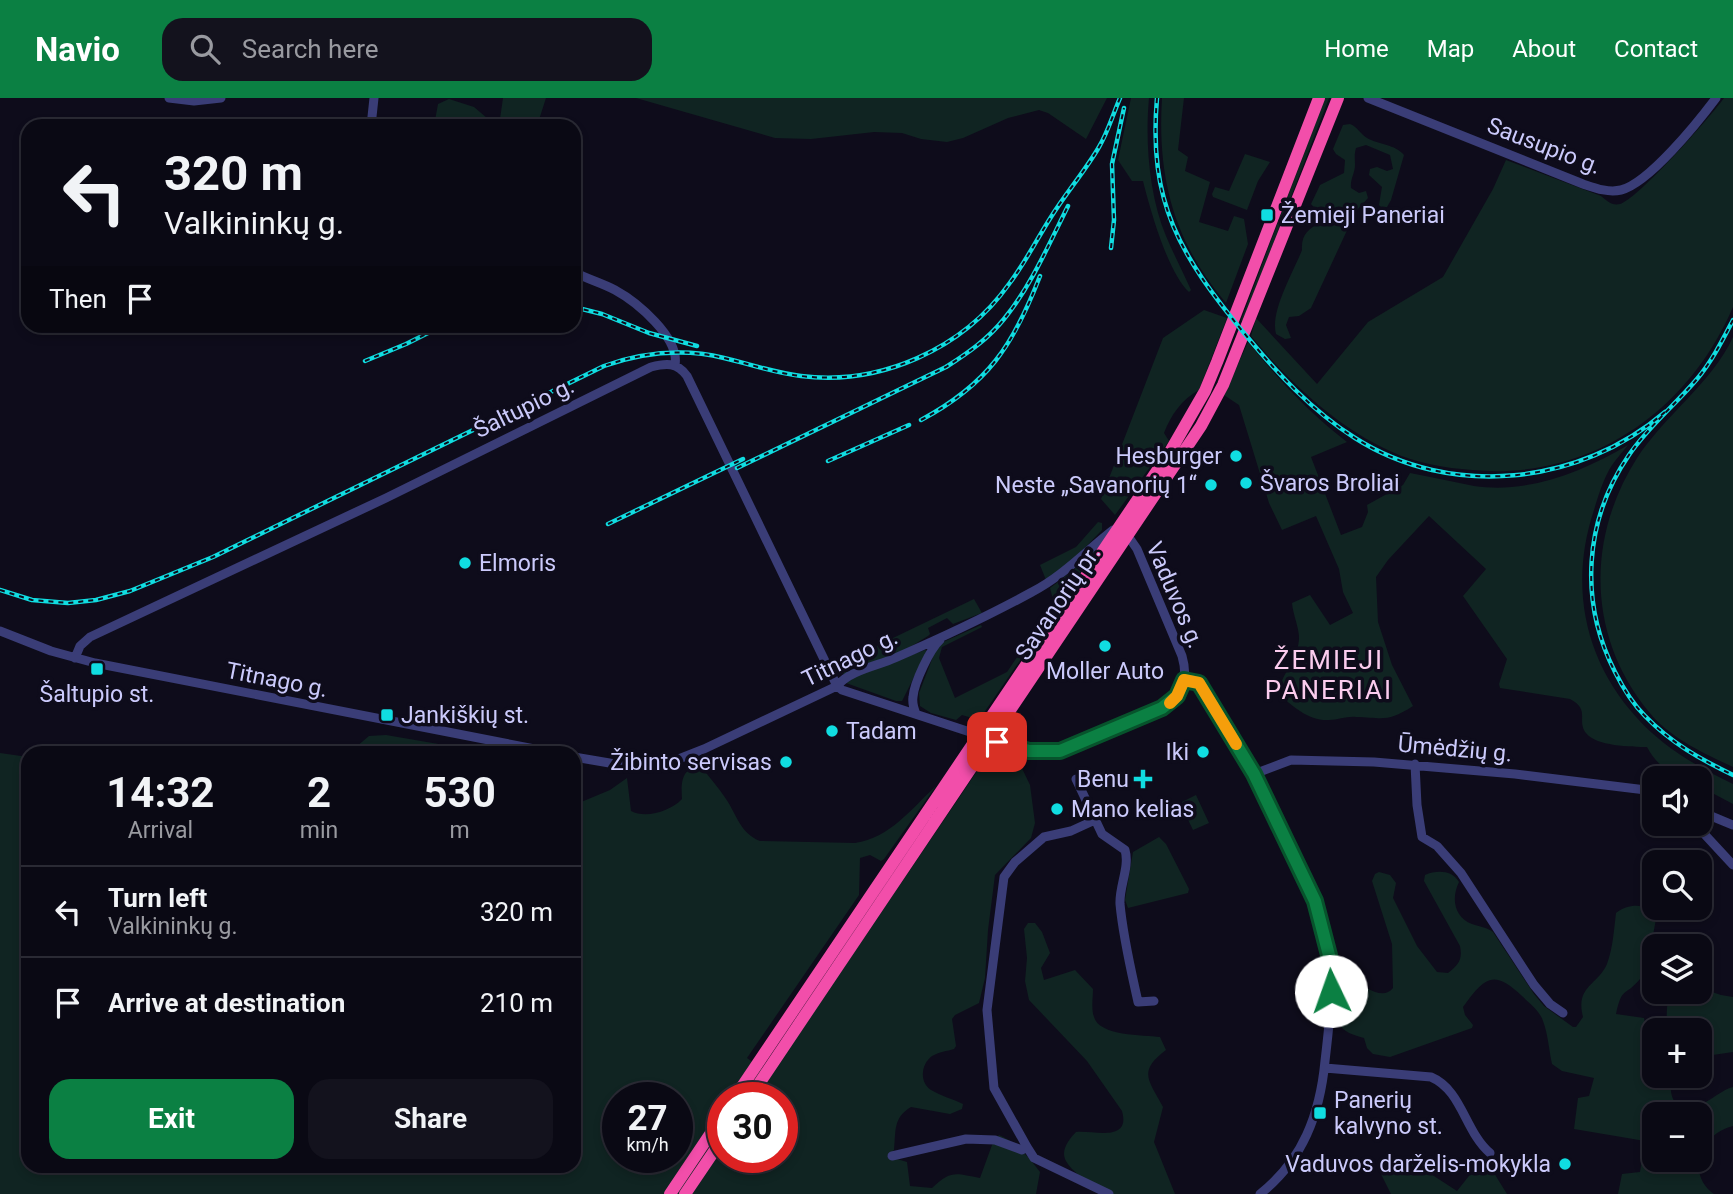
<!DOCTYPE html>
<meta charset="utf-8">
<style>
body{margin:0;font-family:Roboto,sans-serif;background:#13121d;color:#f1f3f6;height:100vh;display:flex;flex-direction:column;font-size:26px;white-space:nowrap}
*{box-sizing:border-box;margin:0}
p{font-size:23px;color:#999aa0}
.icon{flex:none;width:38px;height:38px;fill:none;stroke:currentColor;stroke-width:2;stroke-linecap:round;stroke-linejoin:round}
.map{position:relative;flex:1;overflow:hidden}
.sheet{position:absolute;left:21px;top:648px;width:560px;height:427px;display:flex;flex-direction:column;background:#0a0914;border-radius:21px;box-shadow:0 4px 10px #0003,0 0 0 2px #2a2a34}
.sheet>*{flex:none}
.top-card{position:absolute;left:21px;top:21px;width:560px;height:214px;border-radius:21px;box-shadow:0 4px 10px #0003,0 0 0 2px #2a2a34;background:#0a0914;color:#f1f3f6;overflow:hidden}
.buttons{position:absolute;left:1642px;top:668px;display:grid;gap:14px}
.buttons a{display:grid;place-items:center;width:70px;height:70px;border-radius:14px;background:#0a0914;box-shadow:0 4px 10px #0003,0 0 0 2px #2a2a34;font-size:35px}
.speed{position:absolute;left:602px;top:984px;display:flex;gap:14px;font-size:35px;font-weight:700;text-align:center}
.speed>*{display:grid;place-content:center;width:91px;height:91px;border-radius:50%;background:#0a0914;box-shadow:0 4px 10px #0003,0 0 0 2px #2a2a34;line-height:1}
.speed small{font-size:18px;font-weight:400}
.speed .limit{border:10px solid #d22;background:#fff;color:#111}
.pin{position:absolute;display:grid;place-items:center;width:60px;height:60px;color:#fff;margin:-30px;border-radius:14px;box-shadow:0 4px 10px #0006}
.me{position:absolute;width:77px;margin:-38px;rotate:357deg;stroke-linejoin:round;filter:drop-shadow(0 0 5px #0008)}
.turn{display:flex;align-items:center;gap:24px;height:147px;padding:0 28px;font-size:32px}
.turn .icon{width:91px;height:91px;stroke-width:2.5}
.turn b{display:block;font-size:49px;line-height:60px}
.then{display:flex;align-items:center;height:66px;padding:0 28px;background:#0003;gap:14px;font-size:26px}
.eta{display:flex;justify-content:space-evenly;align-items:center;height:119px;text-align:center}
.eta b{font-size:42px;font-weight:700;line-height:49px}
.primary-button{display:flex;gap:14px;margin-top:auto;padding:14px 28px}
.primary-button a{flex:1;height:80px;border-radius:21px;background:#0b8043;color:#fff;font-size:28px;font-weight:700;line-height:80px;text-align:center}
.primary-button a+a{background:#13121d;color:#f1f3f6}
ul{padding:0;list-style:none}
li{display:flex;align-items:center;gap:21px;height:91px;padding:0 28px;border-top:2px solid #2a2a34}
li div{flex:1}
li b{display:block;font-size:26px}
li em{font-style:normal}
header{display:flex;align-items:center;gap:42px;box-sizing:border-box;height:98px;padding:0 35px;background:#0b8043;color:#fff}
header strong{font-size:33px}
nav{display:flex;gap:38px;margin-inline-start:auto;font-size:24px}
.search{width:490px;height:63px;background:#13121d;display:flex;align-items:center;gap:18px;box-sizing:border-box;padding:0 24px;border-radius:21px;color:#999aa0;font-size:26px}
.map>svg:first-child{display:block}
.green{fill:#102422;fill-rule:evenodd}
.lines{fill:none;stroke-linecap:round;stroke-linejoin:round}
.minor{stroke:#3a3d77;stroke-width:9}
.highway{stroke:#f24eaa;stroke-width:12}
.rail-casing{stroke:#10dde1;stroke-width:4.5}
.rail{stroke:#0e0c1b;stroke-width:2;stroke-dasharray:5;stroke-linecap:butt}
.route-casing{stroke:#07532c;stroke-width:18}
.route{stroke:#0b8043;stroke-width:12}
.slow{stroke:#f59e0b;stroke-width:12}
.poi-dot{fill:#10dde1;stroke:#0e0c1b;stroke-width:2.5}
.labels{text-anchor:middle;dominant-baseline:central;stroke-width:7;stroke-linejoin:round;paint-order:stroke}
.street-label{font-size:23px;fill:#cbcafb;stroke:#0e0c1b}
.poi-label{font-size:23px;fill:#cbcafb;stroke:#0e0c1b;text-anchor:start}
.quarter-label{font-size:26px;letter-spacing:2px;fill:#fbccee;stroke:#0e0c1b}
</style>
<header>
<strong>Navio</strong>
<div class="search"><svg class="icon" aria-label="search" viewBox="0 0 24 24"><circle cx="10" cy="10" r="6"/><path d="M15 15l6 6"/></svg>Search here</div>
<nav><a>Home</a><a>Map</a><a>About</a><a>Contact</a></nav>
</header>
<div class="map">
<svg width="1733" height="1096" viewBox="0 0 1733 1096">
<rect width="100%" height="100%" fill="#0e0c1b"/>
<!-- green -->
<path class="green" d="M503,0H546L537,28H434L438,6L449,1L474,9L494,26L500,21Z
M636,0H1107L1086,41L1048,15L1039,12L1008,20L963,40L947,44L921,41L902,35L874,34L811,41L775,40Z
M1131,0H1149C1145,44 1149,97 1166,138C1174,157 1183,174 1191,192L1189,194C1168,175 1150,111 1143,83H1132L1118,62Z
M1162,0H1184L1178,52L1188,59L1185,73L1210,84L1199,124L1228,133L1234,118L1244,121L1248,146L1226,205C1174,144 1157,80 1162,0Z
M1325,0H1329L1243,224L1241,222Z
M1724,0H1733V209C1688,314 1589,383 1472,372C1445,370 1415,365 1390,353C1337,329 1288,283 1251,238L1256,220L1317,286L1368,224L1443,179L1493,91L1506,62L1601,98C1607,103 1612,108 1620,106C1637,102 1712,17 1724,0Z
M1350,26C1358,29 1360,36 1367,40C1379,47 1395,46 1404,57L1391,102L1387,109L1382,110L1379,107L1382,89L1369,77L1370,71L1377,69L1387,73L1393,71L1390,57L1366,47L1356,50C1354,57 1355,60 1355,67C1355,75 1350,81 1351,90L1359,95L1366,93L1368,100L1356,113L1311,210L1299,218L1289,219L1286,227L1291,240L1285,241L1276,236C1270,213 1293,175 1302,152C1301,137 1308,131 1321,124L1318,114L1311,106L1320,87L1344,75L1345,62L1336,56L1333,51L1343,27Z
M1245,56L1270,64L1258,83L1247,112L1213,99L1212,96L1215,89L1229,93Z
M1204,212L1227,220L1199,292C1182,301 1171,317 1164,335L1169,343L1115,417L1101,401L1163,240Z
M1733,239V669C1703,655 1670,640 1649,614C1587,539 1586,440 1637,360C1665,317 1711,286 1733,239Z
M1248,244C1278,281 1309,315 1347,344L1311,359L1341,437L1362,429L1368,414L1367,407L1403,387L1410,375C1432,379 1453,384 1474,388C1529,396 1582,374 1628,347C1622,355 1614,363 1609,372C1602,385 1598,399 1594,412C1569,487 1584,562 1637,620C1664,650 1698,669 1733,686V706L1699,688V681C1676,681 1658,670 1647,649C1632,649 1595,648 1586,635C1576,622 1591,612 1570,601L1500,590L1499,586L1507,561L1463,498L1486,471L1429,418L1388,462L1376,479L1378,524L1392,567L1413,608C1388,624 1385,620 1356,619C1347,618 1338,622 1329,622C1309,623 1293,609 1278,595C1282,575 1300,558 1299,538C1298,527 1293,516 1292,505L1310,497L1330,527L1353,515L1343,494L1339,471L1316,418L1282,432L1269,405L1239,307L1224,297Z
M1098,424L1102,425V432L1076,459L1046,482L1040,467L1076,449Z
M1100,446L979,622L962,617L956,622L931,615L920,608L919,595L936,551L941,545L981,527L982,529L942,549L939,560L955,600L1007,574L1054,505L1050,490L1071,474Z
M974,501L982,515L953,526L947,520L928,530L930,536L928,538L907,551L846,577L835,573L839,566Z
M925,552L927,553L902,603H896L846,585L862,575Z
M386,637L485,654H350L369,638Z
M990,654L1018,662L1030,687L1035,725L1031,740L995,777L988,832L985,880L979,905L955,917L952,921L956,948L954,951C947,953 939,954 932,958C921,966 919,984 931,992C941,998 953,1001 963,1006L962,1011L950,1016L911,1009C893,1020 896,1032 894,1052L887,1058L907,1064L910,1088L932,1090C951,1072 955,1075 980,1080L992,1047L999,1037C1016,1044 1029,1059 1040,1074L1036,1096H0V655L28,659V1068H574V707L610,692L627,680L631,713C646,721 671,713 682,701C681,685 681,668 702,670C710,680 719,690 726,701C737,717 740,735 760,743L855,745C890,740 911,711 936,688L884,761L881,763L870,757L860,760L859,797L747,960L771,977ZM618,999H677V1059H618ZM723,999H782V1059H723Z
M1196,697L1209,725L1193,732L1180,705Z
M1159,739L1166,746L1189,791L1188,795L1128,810L1125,802L1133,754Z
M1379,774L1390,777L1396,785L1393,800L1417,848L1437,874L1448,875C1458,867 1463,862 1460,848L1424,783L1425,777C1437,772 1452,772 1459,784C1451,800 1454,819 1472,826C1480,829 1486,829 1493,834L1534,896L1544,908L1573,929H1576L1583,919C1575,888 1598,887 1607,866C1613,850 1614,831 1616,815C1629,805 1646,805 1657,817C1653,833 1649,870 1640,881C1625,899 1622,888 1616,916L1644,920L1646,933L1666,931C1669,898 1661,894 1699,894L1700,890L1721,897L1733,899V954L1699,959V933H1654V978H1673C1670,985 1670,994 1673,1001C1687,1028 1715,993 1733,989V1028C1717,1032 1705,1043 1699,1059V1017H1654V1062H1699C1697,1076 1703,1089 1714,1096H1618L1622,1076L1640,1074L1645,1043L1574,1031L1578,1000L1589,998L1594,980L1562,973L1552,966C1549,952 1548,936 1543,923C1540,913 1529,905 1522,898C1493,870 1484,880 1463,909L1465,917L1473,927L1472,930L1390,959L1373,956L1367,950L1364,940C1332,932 1335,920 1337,891L1345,884L1355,882C1365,889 1383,903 1393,890L1392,846L1372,783L1375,776Z
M1028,825H1035L1042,834L1050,855L1041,870L1044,882L1075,872L1093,891C1093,899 1091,911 1094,919C1099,938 1143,937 1160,939L1166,952C1137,974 1149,982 1163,1009L1154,1044L1175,1096C1155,1096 1134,1096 1114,1096C1101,1095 1072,1075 1066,1063C1060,1053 1069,1041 1076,1034C1093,1032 1131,1045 1122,1013L1087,963L1029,902L1025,883L1027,860L1024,831Z
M1484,1059L1507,1096H1391L1381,1076L1392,1062L1417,1067L1457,1093Z"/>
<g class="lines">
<!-- minor -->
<path class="minor" d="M169,0L194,3L221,0
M1368,0L1583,86C1595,90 1608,95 1621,92C1649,85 1698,24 1716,0
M371,28L374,0
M574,174C587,181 602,185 615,192C637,204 680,240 675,267
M0,533L51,553L95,565L550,654
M75,560L80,548L90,539L386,400L651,269C666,265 677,264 687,278L837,588
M1184,582L1199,585C1234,643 1268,700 1296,762C1311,794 1326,826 1330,862C1333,895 1329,929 1325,963C1320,1016 1303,1062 1260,1096
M837,588L842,592L973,635
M916,616C914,611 912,605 913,599C914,585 930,551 940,542
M997,644C1014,649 1031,656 1049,654C1068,653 1166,612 1177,598C1187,586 1186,572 1182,558L1137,451L1128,438
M574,659L633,669L666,666L704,651L837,588C850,572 877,568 895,560C941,540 988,518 1032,494C1063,478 1086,453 1113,432
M1415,666L1417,707L1422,739L1437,748L1461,775L1534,887L1550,906L1563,915
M1254,676L1291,662L1374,664L1515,676L1654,693
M1076,681L1102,736L1125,752C1130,769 1119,788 1120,806C1123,839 1131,872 1138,904L1154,903
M1699,713L1733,727
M1095,722L1071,733L1044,739L1015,764L1004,779L987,912L994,990L1027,1049L1034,1060L1109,1096
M1695,726L1733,767
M1325,970L1431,979C1462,992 1465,1034 1490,1055
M892,1058L966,1041L995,1042L1022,1052L1027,1049"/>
<!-- highway -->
<path class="highway" d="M735,999L1171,352L1205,293L1217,264L1319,0
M750,999L1201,328L1223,287L1338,0
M670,1096L723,1017
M685,1096L723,1040"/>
<defs>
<path id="rail" d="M1157,0C1148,105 1180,157 1244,235C1276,274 1312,313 1355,340C1451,401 1580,387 1665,314
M1111,150L1114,122L1112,66L1124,10
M574,209L602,216L649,235L697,248
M1733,222C1722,243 1712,263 1697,281C1675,307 1648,329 1629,357C1584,422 1579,504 1615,574C1623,590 1633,606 1645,618C1671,645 1700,661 1733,677
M365,263L406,246L442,228
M921,322C988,286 1013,248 1040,178
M828,363L909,327
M737,370L946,269C968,255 988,241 1004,221C1031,188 1049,146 1068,108
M608,426L743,361
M0,492L32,502L68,505L96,502L130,493L213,459L604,268C644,254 683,250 724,260C750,266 775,275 801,278C880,288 963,251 1009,186C1025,165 1037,141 1051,119C1066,95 1085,73 1099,49C1108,34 1113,16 1120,0"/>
</defs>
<!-- rail casing -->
<use href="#rail" class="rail-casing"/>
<!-- rail -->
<use href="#rail" class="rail"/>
</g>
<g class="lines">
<defs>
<path id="route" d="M997,644L1029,653H1060L1162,610L1177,598L1184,582L1199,585L1254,676L1315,803L1330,861L1331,893"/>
</defs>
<!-- route casing -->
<use href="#route" class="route-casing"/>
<!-- route -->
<use href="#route" class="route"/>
<!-- slow -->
<path class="slow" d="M1170,605L1177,598L1184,582L1199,585L1236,646"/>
</g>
<!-- markers -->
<g class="poi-dot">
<rect x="1260" y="110" width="14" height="14" rx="3.5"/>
<circle cx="1236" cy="358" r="7"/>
<circle cx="1246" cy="385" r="7"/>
<circle cx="1211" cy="387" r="7"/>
<circle cx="465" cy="465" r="7"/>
<circle cx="1105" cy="548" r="7"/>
<rect x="90" y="564" width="14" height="14" rx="3.5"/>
<rect x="380" y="610" width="14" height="14" rx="3.5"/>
<circle cx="832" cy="633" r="7"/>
<circle cx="1203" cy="654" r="7"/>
<circle cx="786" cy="664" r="7"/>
<path d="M1139.5 670.5h7v7h7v7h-7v7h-7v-7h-7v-7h7z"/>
<circle cx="1057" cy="711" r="7"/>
<rect x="1313" y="1008" width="14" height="14" rx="3.5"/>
<circle cx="1565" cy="1066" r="7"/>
</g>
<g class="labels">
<!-- street labels -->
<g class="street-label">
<text transform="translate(1544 48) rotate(21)">Sausupio g.</text>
<text transform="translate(524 310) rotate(-26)">Šaltupio g.</text>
<text transform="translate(1175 497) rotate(67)">Vaduvos g.</text>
<text transform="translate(1058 505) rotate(-56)">Savanorių pr.</text>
<text transform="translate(850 560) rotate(-26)">Titnago g.</text>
<text transform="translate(277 582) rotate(11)">Titnago g.</text>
<text transform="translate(1455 651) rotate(5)">Ūmėdžių g.</text>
</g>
<!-- poi labels -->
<g class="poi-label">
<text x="1281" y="117">Žemieji Paneriai</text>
<text x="1222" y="358" text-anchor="end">Hesburger</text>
<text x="1260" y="385">Švaros Broliai</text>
<text x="1197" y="387" text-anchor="end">Neste „Savanorių 1“</text>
<text x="479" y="465">Elmoris</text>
<text x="1105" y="573" text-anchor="middle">Moller Auto</text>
<text x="97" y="596" text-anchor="middle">Šaltupio st.</text>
<text x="401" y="617">Jankiškių st.</text>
<text x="846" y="633">Tadam</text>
<text x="1189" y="654" text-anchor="end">Iki</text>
<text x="772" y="664" text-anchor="end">Žibinto servisas</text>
<text x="1129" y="681" text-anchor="end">Benu</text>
<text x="1071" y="711">Mano kelias</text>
<text x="1334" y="1002">Panerių<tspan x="1334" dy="26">kalvyno st.</tspan></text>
<text x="1551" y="1066" text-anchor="end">Vaduvos darželis-mokykla</text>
</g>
<!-- quarter labels -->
<g class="quarter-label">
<text x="1329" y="562">ŽEMIEJI<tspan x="1329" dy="30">PANERIAI</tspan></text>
</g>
</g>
</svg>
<div class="buttons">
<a><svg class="icon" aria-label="sound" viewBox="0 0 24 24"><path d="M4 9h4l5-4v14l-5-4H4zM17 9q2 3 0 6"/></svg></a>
<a><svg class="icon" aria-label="search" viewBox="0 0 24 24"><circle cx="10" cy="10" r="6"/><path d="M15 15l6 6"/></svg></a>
<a><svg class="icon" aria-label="layers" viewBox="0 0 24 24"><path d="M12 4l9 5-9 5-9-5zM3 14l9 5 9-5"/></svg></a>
<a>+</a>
<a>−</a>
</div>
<div class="speed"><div>27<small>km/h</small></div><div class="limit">30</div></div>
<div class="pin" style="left:997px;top:644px;background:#d93025"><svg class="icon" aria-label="arrive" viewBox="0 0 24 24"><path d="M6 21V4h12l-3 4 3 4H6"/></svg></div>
<svg class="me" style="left:1331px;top:893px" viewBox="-20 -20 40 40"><circle r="19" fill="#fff"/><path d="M0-13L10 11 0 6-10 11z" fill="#0b8043"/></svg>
<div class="top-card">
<div class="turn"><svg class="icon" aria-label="left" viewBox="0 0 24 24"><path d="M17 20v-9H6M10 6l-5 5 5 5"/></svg><div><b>320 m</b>Valkininkų g.</div></div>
<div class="then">Then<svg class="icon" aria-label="arrive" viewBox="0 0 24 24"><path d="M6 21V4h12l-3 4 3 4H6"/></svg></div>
</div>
<section class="sheet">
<div class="eta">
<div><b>14:32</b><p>Arrival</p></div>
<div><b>2</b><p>min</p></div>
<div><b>530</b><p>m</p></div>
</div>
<ul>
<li><svg class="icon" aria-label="left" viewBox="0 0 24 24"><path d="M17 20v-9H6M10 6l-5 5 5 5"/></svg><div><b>Turn left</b><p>Valkininkų g.</p></div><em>320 m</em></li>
<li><svg class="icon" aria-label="arrive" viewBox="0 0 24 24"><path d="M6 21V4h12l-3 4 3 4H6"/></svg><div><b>Arrive at destination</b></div><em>210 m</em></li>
</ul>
<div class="primary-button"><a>Exit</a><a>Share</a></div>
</section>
</div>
